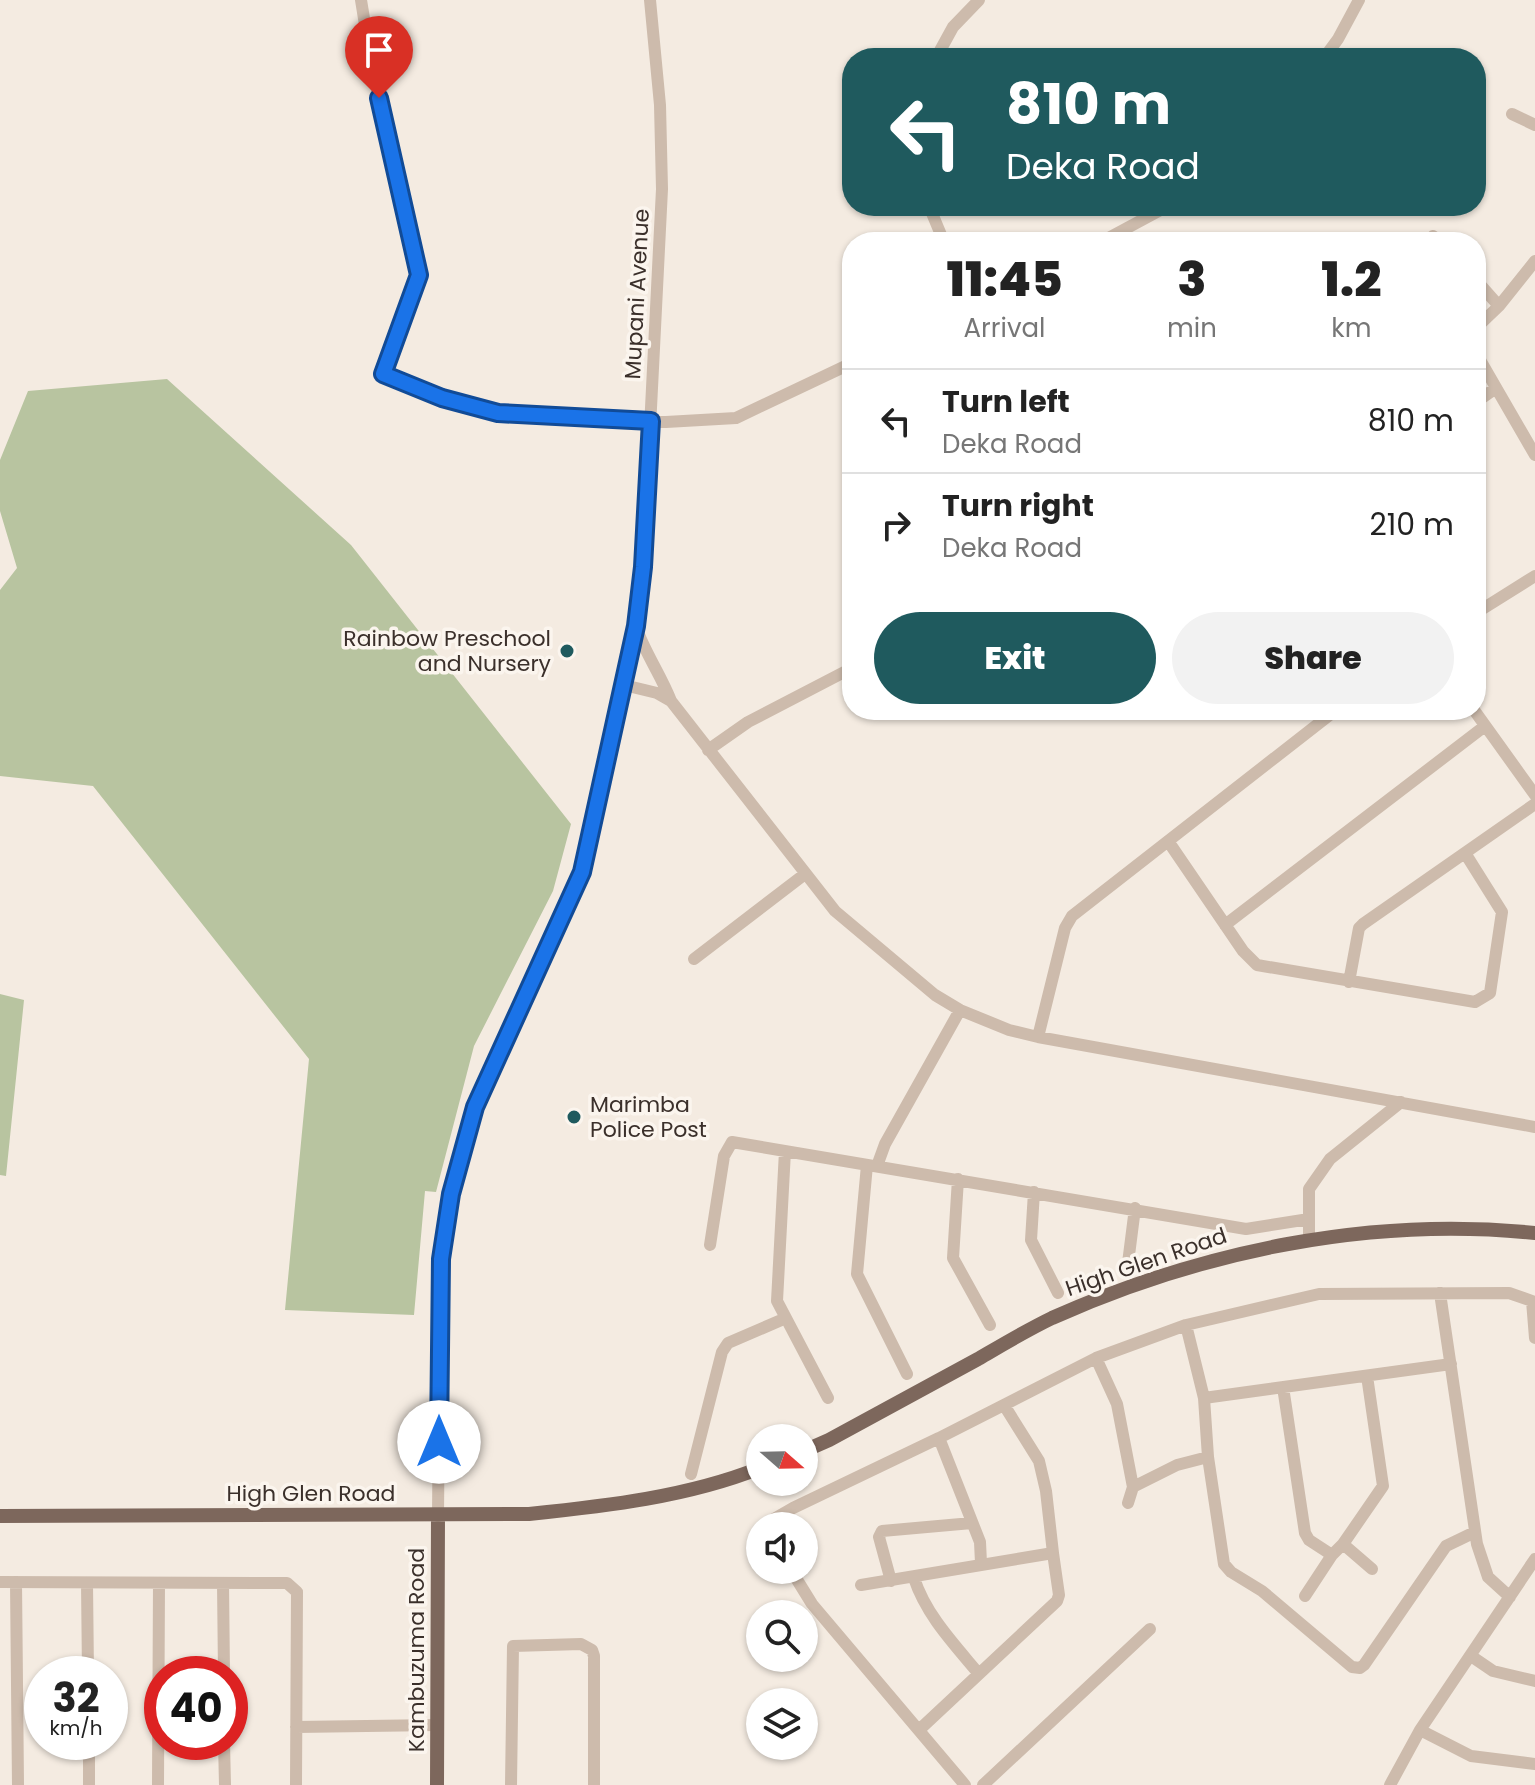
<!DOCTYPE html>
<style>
body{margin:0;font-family:Poppins,sans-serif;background:#f2f2f2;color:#222;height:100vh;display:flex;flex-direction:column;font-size:30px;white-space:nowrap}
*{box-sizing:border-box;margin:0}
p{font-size:26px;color:#767676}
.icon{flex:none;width:44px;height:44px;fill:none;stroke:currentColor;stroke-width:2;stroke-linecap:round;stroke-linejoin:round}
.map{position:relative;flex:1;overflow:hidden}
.side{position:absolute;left:842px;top:232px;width:644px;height:488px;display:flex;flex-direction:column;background:#fff;border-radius:32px;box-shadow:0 2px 6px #0004}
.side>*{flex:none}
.hud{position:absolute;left:842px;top:48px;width:644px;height:168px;border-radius:32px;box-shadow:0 2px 6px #0004;background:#1f5a5e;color:#fff;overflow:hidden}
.needle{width:52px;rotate:110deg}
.fabs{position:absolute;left:746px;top:1424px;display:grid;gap:16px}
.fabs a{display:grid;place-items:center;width:72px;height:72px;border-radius:50%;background:#fff;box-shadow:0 2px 6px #0004;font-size:40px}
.speed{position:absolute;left:24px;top:1656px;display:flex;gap:16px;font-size:40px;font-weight:700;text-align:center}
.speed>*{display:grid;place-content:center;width:104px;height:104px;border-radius:50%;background:#fff;box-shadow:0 2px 6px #0004;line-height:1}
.speed small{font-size:20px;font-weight:400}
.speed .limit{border:12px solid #d22;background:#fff;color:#111}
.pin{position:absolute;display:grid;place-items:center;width:68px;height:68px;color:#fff;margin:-82px -34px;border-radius:50% 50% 50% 0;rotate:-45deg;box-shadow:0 0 8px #0007}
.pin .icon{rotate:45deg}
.me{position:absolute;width:88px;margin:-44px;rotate:0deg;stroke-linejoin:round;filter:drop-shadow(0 0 6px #0008)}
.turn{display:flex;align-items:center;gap:28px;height:168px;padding:0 32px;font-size:36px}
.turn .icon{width:104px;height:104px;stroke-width:2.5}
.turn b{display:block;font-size:56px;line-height:68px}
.eta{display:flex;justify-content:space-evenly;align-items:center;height:136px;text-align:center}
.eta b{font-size:48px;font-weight:800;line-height:56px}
.button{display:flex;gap:16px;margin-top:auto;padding:16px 32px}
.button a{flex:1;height:92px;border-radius:48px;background:#1f5a5e;color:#fff;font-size:32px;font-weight:800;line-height:92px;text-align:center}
.button a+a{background:#f2f2f2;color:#222}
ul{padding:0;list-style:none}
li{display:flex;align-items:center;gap:24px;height:104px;padding:0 32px;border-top:2px solid #e0e0e0}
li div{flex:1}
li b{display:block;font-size:30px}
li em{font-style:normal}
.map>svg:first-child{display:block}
.green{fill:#b8c4a0}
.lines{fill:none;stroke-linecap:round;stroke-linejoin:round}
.minor{stroke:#cdbbac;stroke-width:12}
.major{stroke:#7d675c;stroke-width:14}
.route-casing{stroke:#114b97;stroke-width:20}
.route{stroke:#1a73e8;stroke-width:14}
.poi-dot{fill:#1f5a5e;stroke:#fbf5ee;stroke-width:3}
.labels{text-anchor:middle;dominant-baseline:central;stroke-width:7;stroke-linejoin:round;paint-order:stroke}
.street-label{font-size:22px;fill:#3b302b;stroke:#fbf5ee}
.poi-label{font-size:22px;fill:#3b302b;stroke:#fbf5ee;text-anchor:end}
</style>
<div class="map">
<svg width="1535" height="1785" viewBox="0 0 1535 1785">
<rect width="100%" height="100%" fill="#f4ebe1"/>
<!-- green -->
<path class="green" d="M167,379L351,545L571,824L553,891L474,1046L436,1192L425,1191L414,1315L285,1310L309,1059L93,786L0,776V590L17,568L0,511V460L28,391Z
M0,994L24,1000L6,1176L0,1175Z"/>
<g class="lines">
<!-- minor -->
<path class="minor" d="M361,0L372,68L419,275L383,374L442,398L498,413L666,422L736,418L852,363
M936,58L953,27L979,0
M1324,58L1338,39L1359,0
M1512,114L1535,125
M929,206L944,242
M1433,236L1441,242
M1101,242L1168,206
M1476,280L1499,306
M1476,328L1499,306L1535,261
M1476,353L1535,455
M1476,402L1496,388
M1476,613L1535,576
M636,627C645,653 661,675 671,701L835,911L935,995L960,1010L1009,1030L1038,1037L1535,1127
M624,685L657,693L671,701
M1474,710L1535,795
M708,750L748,722L852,668
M1168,841L1243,951L1257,965L1475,1002L1490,993L1502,912L1465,853
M1225,925L1485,726
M694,959L805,874
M1349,982L1359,928L1363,924L1535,804
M1038,1037L1065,928L1072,916L1336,710
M785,1151L777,1301L828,1398
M867,1165L857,1274L907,1374
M877,1166L885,1144L960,1010
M958,1179L953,1258L990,1325
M1034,1192L1031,1240L1058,1293
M1309,1240V1189L1330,1159L1401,1102
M710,1245L724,1156L732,1142L1246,1229L1309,1219
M1128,1263L1135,1208
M1440,1293L1477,1544L1488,1577L1510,1597
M1532,1301L1535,1338
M1186,1325L1204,1398L1208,1457L1224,1564L1231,1572L1262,1591L1352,1667L1360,1668L1364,1665L1446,1546L1475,1532
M1096,1358L1117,1404L1133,1487L1128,1503
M1283,1387L1305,1533L1309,1540L1332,1555L1343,1544L1383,1486L1367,1376
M1204,1398L1451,1364
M1004,1405L1039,1461L1046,1491L1053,1553
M939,1438L980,1542L981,1563
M691,1474L722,1352L728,1343L786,1318
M1133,1487L1177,1465L1208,1457
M438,1516L440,1278L442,1242L451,1194L475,1107L582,872L636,626L643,567L662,189L660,105L650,0
M769,1526L774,1519L793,1508L939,1438L1096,1358L1186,1325L1319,1294L1509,1293L1535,1302
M1343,1544L1372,1569
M791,1570L812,1604L965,1785
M914,1578C926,1615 954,1644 979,1674
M891,1581L879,1537L882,1531L972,1523
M0,1582L287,1583L297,1592L296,1785
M16,1582L18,1785
M87,1583L88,1674
M223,1583L224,1674
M861,1585L1053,1553L1059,1595L1057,1601L919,1730
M1305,1596L1332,1555
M1471,1656L1493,1671L1535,1681
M296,1727L437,1725
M1420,1730L1471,1756L1535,1764
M89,1742V1785
M224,1742L225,1785
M158,1785L159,1583
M511,1785L513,1646L581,1644L592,1650L594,1656V1785
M983,1785L1150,1629
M1390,1785L1420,1730L1535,1559"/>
<!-- major -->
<path class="major" d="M804,1451L829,1440C879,1413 928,1386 978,1359C1002,1345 1027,1330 1052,1318C1202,1251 1370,1216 1535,1233
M0,1516L529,1514C606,1506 687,1497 760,1468
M437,1785L438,1516"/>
</g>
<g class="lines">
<defs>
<path id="route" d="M379,98L419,275L383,374L442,398L498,413L651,421L643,567L636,626L582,872L475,1107L451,1194L441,1259L439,1442"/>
</defs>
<!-- route casing -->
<use href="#route" class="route-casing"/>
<!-- route -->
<use href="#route" class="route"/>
</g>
<!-- markers -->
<g class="poi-dot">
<circle cx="567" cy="651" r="8"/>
<circle cx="574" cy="1117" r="8"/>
</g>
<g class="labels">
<!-- street labels -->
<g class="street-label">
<text transform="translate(637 294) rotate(-87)">Mupani Avenue</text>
<text transform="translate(1146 1262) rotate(-19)">High Glen Road</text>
<text x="311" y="1493">High Glen Road</text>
<text transform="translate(416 1650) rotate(-90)">Kambuzuma Road</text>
</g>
<!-- poi labels -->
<g class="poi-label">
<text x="551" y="638">Rainbow Preschool<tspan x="551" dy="25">and Nursery</tspan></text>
<text x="590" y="1104" text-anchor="start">Marimba<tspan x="590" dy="25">Police Post</tspan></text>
</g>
</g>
</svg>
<div class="fabs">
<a><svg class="needle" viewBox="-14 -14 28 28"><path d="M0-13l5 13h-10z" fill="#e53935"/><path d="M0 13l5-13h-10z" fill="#767676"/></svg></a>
<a><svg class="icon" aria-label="sound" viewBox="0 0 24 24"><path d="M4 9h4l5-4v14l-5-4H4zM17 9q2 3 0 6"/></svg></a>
<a><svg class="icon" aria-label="search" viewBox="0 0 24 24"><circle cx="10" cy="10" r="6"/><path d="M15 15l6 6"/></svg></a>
<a><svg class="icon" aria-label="layers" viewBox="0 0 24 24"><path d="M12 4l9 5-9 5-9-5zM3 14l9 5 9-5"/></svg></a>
</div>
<div class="speed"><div>32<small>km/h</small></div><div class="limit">40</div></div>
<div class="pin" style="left:379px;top:98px;background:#d93025"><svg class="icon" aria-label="arrive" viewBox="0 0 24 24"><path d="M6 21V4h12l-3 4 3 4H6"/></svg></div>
<svg class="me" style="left:439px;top:1442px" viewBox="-20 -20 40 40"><circle r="19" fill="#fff"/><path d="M0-13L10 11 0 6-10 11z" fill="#1a73e8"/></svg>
<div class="hud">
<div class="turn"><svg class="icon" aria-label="left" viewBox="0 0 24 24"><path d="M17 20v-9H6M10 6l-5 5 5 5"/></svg><div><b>810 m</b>Deka Road</div></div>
</div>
<section class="side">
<div class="eta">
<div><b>11:45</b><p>Arrival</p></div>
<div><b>3</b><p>min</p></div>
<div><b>1.2</b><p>km</p></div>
</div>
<ul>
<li><svg class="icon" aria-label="left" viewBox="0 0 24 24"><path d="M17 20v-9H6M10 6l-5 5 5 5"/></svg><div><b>Turn left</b><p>Deka Road</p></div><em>810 m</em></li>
<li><svg class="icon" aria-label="right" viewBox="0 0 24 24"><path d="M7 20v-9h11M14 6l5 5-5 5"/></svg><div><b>Turn right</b><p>Deka Road</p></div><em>210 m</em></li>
</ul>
<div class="button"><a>Exit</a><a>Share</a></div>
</section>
</div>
